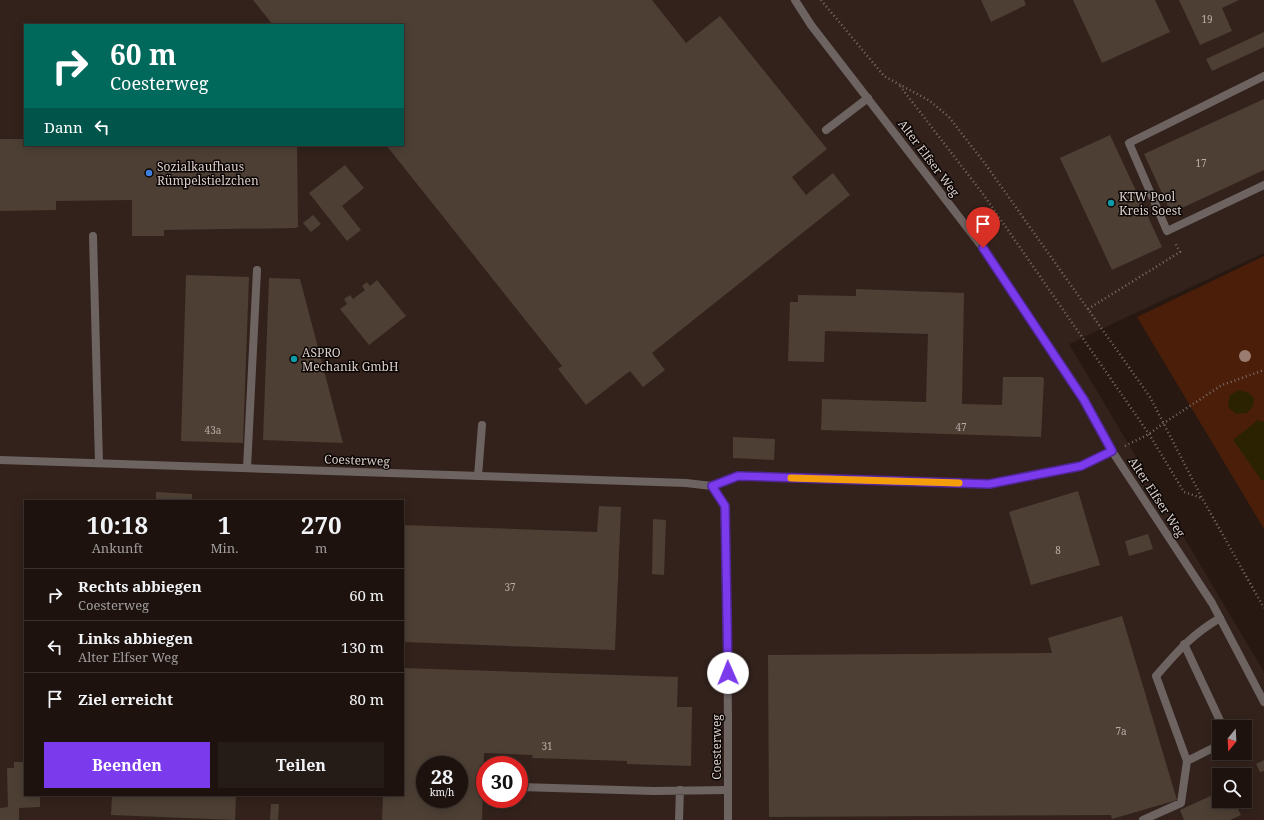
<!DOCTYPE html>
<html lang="de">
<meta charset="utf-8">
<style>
body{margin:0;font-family:"Noto Serif",serif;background:#251b17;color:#f1f3f6;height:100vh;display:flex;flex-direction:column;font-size:15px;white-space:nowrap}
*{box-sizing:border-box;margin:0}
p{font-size:13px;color:#a09e9e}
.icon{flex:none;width:22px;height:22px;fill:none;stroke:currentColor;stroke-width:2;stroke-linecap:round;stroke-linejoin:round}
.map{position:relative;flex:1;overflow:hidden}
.side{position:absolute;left:24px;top:500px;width:380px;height:296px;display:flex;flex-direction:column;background:#1d120e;border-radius:0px;box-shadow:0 2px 10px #0003,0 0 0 1px #3b322e}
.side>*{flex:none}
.guide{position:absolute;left:24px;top:24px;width:380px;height:122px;border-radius:0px;box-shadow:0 2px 10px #0003,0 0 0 1px #3b322e;background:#00695c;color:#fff;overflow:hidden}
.needle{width:26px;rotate:198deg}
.buttons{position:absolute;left:1212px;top:720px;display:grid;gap:8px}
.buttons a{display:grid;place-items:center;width:40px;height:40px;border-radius:0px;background:#1d120e;box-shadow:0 2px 10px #0003,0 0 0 1px #3b322e;font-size:20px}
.speed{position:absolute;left:416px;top:756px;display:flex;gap:8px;font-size:20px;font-weight:700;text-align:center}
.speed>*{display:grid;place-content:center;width:52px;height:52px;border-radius:50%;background:#1d120e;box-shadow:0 2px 10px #0003,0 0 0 1px #3b322e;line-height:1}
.speed small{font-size:10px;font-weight:400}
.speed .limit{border:6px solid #d22;background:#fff;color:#111}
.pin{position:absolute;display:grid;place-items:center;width:34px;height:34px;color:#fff;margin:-41px -17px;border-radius:50% 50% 50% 0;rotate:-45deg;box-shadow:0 0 4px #0007}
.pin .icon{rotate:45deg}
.me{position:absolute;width:44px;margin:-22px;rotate:359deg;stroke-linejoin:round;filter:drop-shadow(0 0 3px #0008)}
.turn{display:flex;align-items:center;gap:14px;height:84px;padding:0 20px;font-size:18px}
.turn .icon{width:52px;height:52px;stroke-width:2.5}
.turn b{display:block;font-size:28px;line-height:34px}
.then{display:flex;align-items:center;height:38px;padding:0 20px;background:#0003;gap:8px;font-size:15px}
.eta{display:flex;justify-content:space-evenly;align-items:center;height:68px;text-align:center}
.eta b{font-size:24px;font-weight:700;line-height:28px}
.cta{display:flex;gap:8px;margin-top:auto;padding:8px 20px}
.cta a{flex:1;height:46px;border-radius:0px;background:#7c3aed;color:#fff;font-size:16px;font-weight:700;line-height:46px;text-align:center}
.cta a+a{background:#251b17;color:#f1f3f6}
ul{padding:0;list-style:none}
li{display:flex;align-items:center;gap:12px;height:52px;padding:0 20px;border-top:1px solid #3b322e}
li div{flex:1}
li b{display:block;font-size:15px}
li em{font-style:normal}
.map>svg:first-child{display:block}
.industrial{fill:#33221c;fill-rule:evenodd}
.green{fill:#4a1e08}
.sand{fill:#2b2202}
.building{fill:#4d3f34;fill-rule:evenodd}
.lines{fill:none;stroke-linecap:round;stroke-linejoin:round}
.path{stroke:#7b6e69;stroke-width:2.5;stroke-dasharray:1 3;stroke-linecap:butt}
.service{stroke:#6d6461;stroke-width:8}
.minor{stroke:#6d6461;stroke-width:8}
.tree{fill:#9b7c70}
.route-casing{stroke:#51269a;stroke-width:10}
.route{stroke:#7c3aed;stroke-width:7}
.slow{stroke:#f59e0b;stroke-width:7}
.shop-dot{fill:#3f7fe0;stroke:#0b0504;stroke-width:1.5}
.culture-dot{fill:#0f9aa8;stroke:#0b0504;stroke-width:1.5}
.labels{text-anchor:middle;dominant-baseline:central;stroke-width:3;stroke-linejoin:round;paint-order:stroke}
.number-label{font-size:10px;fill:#b8aca5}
.street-label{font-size:12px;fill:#dbd0cb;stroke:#0b0504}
.poi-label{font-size:12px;fill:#dbd0cb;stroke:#0b0504;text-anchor:start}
</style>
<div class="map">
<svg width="1264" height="820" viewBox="0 0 1264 820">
<rect width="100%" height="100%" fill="#271812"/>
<!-- industrial -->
<path class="industrial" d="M0,0H1264V253L1069,344L1264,672V820H0ZM25,25H403V145H25ZM25,501H403V795H25ZM1219,727H1245V753H1219ZM425,765H459V799H425ZM485,765H519V799H485ZM1219,775H1245V801H1219Z"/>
<!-- green -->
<path class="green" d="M1264,256V529L1137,317Z"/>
<!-- sand -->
<path class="sand" d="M1239,390L1249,393L1254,398L1253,406L1247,413L1236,414L1228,407L1230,395Z
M1258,420L1264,422V480L1262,481L1233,440Z"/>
<!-- building -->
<path class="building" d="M253,0H652L686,43L720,16L827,149L792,177L806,195L833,173L850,195L652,353L665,370L643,387L630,371L586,405L558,369L562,366L386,145H403V25H273Z
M981,0H1024L1026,5L991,22Z
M1073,0H1155L1170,32L1102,63Z
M1179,0H1239L1222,8L1232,31L1200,45Z
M1264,32V47L1212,71L1206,59Z
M1264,99V170L1171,213L1144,154Z
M1110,135L1162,247L1112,270L1060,158Z
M0,139H25V145H297L298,227L295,228L164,230V236H132V200L56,201V210L0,211Z
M345,165L364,188L342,206L361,230L347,241L309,193Z
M313,215L321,224L311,232L303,223Z
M186,275L249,277L243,443L181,441Z
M269,278L300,279L343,443L263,440Z
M377,280L406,316L369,345L340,309L347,304L344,299L350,295L353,299L365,290L362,286L367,282L370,286Z
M856,289L964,293L962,404L1002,405L1003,377H1042L1044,379L1041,437L821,430L822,399L926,402L928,334L825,331L824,362L788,361L790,302H798V295L856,296Z
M733,437L775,439L774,460L733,458Z
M1078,491L1100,565L1031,585L1009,512Z
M156,492L192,494V501H156Z
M599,506L621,507L615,650L403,642V525L597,532Z
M653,519L666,520L664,575L652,574Z
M1148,534L1153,549L1129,556L1125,541Z
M1122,616L1177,800L1112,819L1111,815L769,817L768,655L1052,653L1048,638Z
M403,668L678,677L677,707H692L691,766L627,764V761L532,758L533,755L484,753L482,820H382L383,795H403ZM425,765H459V799H425Z
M1264,760V771L1260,772L1256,764Z
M14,762H25V795H40V807L19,808V820H0V808L8,807L7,768H14Z
M1219,792V801H1234L1241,815L1230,820H1184L1180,810Z
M112,795H236L235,820L111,815Z
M271,804H279L278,820H270Z"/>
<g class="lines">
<!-- path -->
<path class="path" d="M821,0L884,76L930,101L949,117L986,165L1150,397L1202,498L1264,608
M900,86L983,194L1149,434L1184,492L1202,498
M1088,309L1180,252L1175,243
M1125,446L1149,434L1164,423L1222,385L1264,370"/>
<!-- service -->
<path class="service" d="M1264,76L1129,143L1167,231L1264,185
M826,130L868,98
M93,236L99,463
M247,468L257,270
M478,476L482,425
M1184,644L1223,727
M1219,745L1187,761L1156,676C1177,652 1191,635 1220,618
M520,787L654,791L728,790
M679,820L680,790
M1143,820L1181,803L1187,761"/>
<!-- minor -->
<path class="minor" d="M795,0L811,25L983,248L1085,400L1112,451L1212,603L1264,702
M0,460L686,483L712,486L739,476L989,484L1081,466L1112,451
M712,486L725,506L728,716V820"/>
</g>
<!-- trees -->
<circle class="tree" cx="1245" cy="356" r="6"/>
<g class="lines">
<defs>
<path id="route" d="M728,673L725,506L712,486L738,476L989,484L1081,466L1112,451L1084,400L983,248"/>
</defs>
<!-- route casing -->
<use href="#route" class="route-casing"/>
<!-- route -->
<use href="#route" class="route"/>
<!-- slow -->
<path class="slow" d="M791,478L959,483"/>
</g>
<!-- markers -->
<circle class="shop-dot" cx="149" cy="173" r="4"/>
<g class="culture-dot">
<circle cx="1111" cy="203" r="4"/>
<circle cx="294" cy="359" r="4"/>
</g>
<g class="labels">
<!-- number labels -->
<g class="number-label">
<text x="1207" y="19">19</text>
<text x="1201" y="163">17</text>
<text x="961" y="427">47</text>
<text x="213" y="430">43a</text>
<text x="1058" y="550">8</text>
<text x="510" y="587">37</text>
<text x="1121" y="731">7a</text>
<text x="547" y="746">31</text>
</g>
<!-- street labels -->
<g class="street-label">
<text transform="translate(929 158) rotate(53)">Alter Elfser Weg</text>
<text transform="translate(357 460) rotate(2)">Coesterweg</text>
<text transform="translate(1157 497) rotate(57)">Alter Elfser Weg</text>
<text transform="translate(716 747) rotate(-90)">Coesterweg</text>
</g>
<!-- poi labels -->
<g class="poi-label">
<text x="157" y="166">Sozialkaufhaus<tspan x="157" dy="14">Rümpelstielzchen</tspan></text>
<text x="1119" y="196">KTW Pool<tspan x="1119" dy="14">Kreis Soest</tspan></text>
<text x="302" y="352">ASPRO<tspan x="302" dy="14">Mechanik GmbH</tspan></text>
</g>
</g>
</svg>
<div class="buttons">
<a><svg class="needle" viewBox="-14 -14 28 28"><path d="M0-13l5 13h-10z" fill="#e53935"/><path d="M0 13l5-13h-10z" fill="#a09e9e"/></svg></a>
<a><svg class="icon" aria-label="search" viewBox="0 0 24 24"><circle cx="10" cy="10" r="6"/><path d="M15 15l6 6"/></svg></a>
</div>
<div class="speed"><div>28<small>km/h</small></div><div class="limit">30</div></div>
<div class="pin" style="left:983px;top:248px;background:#d93025"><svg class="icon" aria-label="arrive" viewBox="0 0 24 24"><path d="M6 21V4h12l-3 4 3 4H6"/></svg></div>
<svg class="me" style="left:728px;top:673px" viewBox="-20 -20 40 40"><circle r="19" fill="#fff"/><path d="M0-13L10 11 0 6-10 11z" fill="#7c3aed"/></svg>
<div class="guide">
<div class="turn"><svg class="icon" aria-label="right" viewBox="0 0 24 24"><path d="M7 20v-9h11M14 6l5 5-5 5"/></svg><div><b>60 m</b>Coesterweg</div></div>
<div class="then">Dann<svg class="icon" aria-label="left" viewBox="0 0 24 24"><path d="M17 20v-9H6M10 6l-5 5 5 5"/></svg></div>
</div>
<section class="side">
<div class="eta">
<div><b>10:18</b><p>Ankunft</p></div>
<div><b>1</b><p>Min.</p></div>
<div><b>270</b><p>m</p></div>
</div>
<ul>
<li><svg class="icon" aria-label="right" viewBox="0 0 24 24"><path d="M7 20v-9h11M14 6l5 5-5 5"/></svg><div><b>Rechts abbiegen</b><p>Coesterweg</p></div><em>60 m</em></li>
<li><svg class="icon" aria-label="left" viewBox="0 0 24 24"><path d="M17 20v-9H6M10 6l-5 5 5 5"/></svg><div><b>Links abbiegen</b><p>Alter Elfser Weg</p></div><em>130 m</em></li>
<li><svg class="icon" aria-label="arrive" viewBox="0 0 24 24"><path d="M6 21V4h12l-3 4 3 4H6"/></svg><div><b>Ziel erreicht</b></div><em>80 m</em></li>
</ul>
<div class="cta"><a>Beenden</a><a>Teilen</a></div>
</section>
</div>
